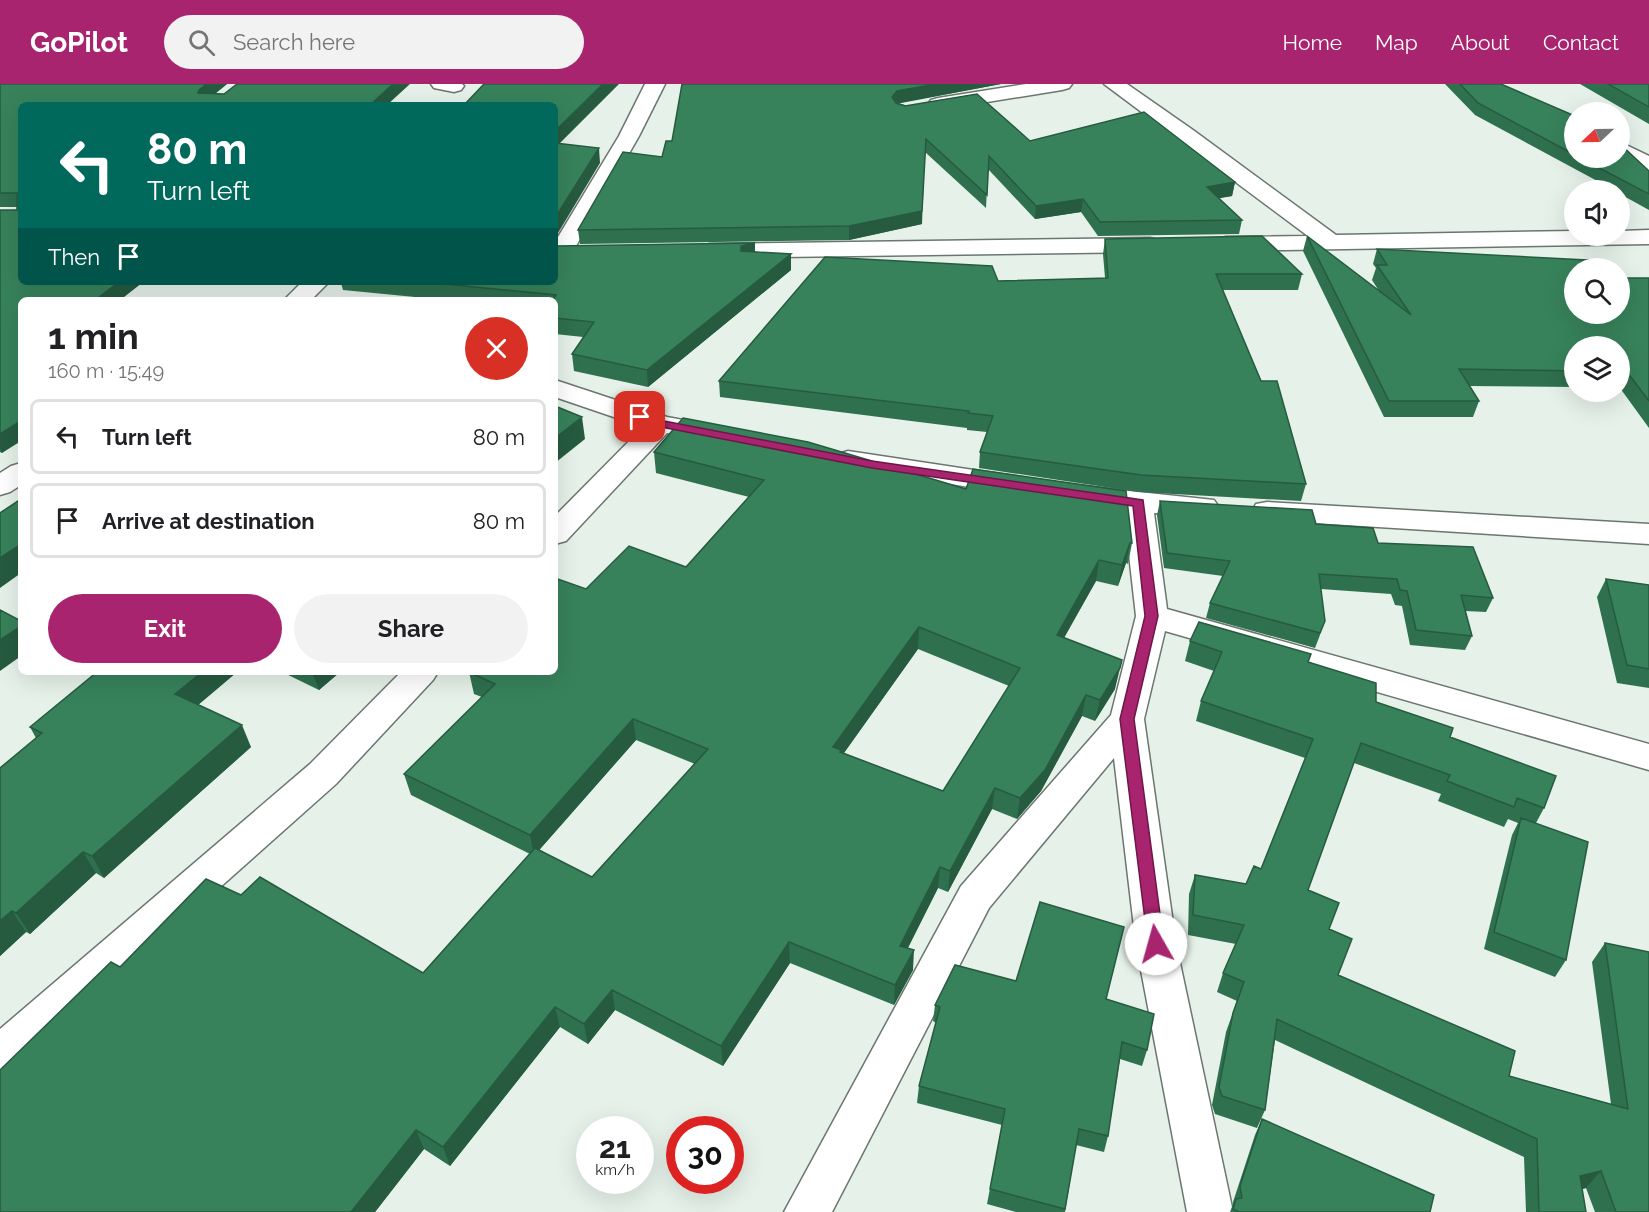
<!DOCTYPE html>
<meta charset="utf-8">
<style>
body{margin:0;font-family:Raleway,sans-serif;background:#f2f2f2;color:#202124;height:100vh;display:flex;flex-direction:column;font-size:22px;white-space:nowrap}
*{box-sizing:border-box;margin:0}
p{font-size:20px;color:#757577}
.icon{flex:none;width:33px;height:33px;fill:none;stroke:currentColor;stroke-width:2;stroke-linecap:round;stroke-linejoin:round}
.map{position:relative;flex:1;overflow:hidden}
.side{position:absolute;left:18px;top:213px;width:540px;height:378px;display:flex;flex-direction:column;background:#fff;border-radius:9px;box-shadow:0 6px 24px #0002}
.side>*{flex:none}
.banner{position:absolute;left:18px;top:18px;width:540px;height:183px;border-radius:9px;box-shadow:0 6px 24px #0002;background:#00695c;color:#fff;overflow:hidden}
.needle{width:39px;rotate:248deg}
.buttons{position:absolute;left:1564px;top:18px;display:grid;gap:12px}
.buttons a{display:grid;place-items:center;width:66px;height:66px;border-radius:50%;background:#fff;box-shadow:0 6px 24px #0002;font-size:30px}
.speed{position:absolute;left:576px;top:1032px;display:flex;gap:12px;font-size:30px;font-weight:700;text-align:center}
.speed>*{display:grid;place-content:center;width:78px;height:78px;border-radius:50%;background:#fff;box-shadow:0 6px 24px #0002;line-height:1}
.speed small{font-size:15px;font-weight:400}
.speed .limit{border:9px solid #d22;background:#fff;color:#111}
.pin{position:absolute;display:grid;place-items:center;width:51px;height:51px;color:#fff;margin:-26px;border-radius:12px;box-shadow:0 3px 9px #0006}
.me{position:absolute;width:66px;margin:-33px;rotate:353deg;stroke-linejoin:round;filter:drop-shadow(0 0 4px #0008)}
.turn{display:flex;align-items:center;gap:21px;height:126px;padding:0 30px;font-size:27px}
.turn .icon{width:78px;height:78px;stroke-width:2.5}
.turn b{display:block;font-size:42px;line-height:51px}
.then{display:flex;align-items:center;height:57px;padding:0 30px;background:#0003;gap:12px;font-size:22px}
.round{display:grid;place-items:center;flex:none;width:63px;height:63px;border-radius:32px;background:#f2f2f2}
.summary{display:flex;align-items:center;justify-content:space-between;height:102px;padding:0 30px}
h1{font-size:36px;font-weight:700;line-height:45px}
.button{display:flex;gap:12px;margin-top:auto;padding:12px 30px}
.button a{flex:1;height:69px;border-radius:36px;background:#a8246f;color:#fff;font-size:24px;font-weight:700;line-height:69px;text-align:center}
.button a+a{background:#f2f2f2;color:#202124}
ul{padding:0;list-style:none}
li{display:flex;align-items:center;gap:18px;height:75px;margin:0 12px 9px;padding:0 18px;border:3px solid #e0e0e0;border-radius:9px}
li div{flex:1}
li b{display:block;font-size:22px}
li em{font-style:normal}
header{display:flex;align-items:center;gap:36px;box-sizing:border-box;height:84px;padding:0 30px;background:#a8246f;color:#fff}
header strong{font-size:28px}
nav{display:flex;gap:33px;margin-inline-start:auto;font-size:21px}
.search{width:420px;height:54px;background:#f2f2f2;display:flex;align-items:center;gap:15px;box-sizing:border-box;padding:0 21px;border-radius:33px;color:#757577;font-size:22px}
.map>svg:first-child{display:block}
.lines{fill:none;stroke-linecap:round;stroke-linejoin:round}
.minor-casing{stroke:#6b766f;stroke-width:3}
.minor{fill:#fff;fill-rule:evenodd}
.wall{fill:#2f704e;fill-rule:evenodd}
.shaded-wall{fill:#265b40}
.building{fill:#37825b;stroke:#265b40;stroke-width:1.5;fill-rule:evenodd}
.route{fill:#a8246f;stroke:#6d1748;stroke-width:1.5}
</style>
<header>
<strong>GoPilot</strong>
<div class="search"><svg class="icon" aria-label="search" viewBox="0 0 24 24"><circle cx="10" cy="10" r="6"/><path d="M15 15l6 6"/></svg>Search here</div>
<nav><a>Home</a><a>Map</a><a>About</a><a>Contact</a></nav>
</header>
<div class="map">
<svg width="1649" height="1128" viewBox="0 0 1649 1128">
<rect width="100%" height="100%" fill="#e5f1e9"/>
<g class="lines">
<defs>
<path id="minor" d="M431,0H462L464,2L461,6L454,8L434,4Z
M645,0H665L639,52L572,169L568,174L555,175V158L619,52Z
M1026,0H1072L1069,4L1062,6L938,26L931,24L928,20L931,16L938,14Z
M1104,0H1127L1193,46L1336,151L1575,147V152H1620V147L1649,146V160L1226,167L1218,165L1214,160L1218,155L1226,153L1308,152Z
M1620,58L1649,72V87L1620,73Z
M1150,154L1158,156L1162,161L1158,166L1150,168L710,174L702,172L698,167L702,162L710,160Z
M302,198H329L311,216H284Z
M555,296L667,333L731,345L735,351L731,357L721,359L667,349L566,457L555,460V432L643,343L555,313Z
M848,367L1013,392L1023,395L1028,401L1023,407L1013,410L838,382L834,376L838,370Z
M21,379V401L10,408L0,411V389L11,382Z
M1082,402L1214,416L1219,423L1214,430L1204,432L1154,429L1167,525L1649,660V686L1165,547L1144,635L1176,860L1233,1128H1187L1136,860L1114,674L989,824L832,1128H784L961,802L1111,631L1136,532L1124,426L1072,417L1067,411L1072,405Z
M1267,418L1649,440V460L1267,436L1256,434L1252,427L1256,420Z
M401,588H438L433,596L336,700L15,986L0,991V945L310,680Z"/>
</defs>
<!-- minor casing -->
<use href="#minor" class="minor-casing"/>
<!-- minor -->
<use href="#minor" class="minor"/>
</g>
<!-- wall -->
<path class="wall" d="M0,0H227L215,10L21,198H143L120,216H21L2,369L0,368V126H17V123H0Z
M682,0H1001L898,19L1030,57L1235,98L1232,112L1218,114L1242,136L1239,150L1098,152L1081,128L1035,135L988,85L986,124L925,68L922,140L849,156L580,160L578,146L662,73L672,57Z
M1445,0H1501L1575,32V74H1620L1649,87V126L1620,110V106H1614L1475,31Z
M1580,0H1649V40Z
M1307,152L1379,207L1372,196L1376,184L1373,180L1377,165L1575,230L1649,194V344L1620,304V262H1575V303L1469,302L1479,317L1473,333H1384L1303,167Z
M1105,155L1302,190L1298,206H1222L1306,400L1301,417L1138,408L979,384L980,368L987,348L967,346V344L720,313L719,297L998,197L1105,194L1103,170Z
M755,159V168L791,186L648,303L574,287L572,270L583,253L555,250V216H446L343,206L341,199L334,198H555Z
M654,368L1132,459L1128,480L1126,479L1118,502L1096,497L1064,553L1115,605L1095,637L1082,632L1041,707L1017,735L992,725L948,808L938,804L908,864L913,886L894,921L790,879L723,982L615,926L588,960L560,943L450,1082L424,1065L375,1128H0L120,883L423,889L530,770L411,711L404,690L482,613L474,610L469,588L586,505L686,483L749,413L656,389ZM918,565L1009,602L943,707L844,669ZM636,656L695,680L592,793L539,766Z
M1160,417L1316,440L1378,459L1493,514L1486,528L1465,527L1472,552L1465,566L1410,561L1402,522L1395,521L1391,510L1321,505L1320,551L1315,564L1206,534L1210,519L1223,492L1164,484L1157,431Z
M1606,495L1649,501V604L1617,599L1597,513Z
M1190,557L1308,578L1376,618L1450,653L1544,724L1536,739L1566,876L1555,893L1484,865L1512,751L1518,739L1508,735L1504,743L1438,717L1441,710L1354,679L1308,806L1329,845L1338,891L1509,992L1611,1020L1592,878L1605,859L1649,1128H1595L1586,1104L1582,1105L1586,1128H1526L1524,1073L1275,956L1265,1026L1257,1044L1215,1030L1212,1021L1226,948L1237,917L1217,908L1223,889L1236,860L1188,851L1189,810L1195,791L1246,800L1261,785L1305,674L1196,637L1201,617L1214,587L1185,577Z
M97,588H237L198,621L251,663L104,794L96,789L30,850L26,848L0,872L36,654L30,643Z
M282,588H340L319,606Z
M1016,897L1106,915L1147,966L1142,982L1120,975L1108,1052L1104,1068L1076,1061L1065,1128H1016L987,1120L1002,1041L917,1019L919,1002L936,939L933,937L935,921Z
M1262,1035L1430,1128H1230L1233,1120V1118L1255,1051Z"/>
<!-- shaded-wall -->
<path class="shaded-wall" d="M207,0H227L203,19L198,9L199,6Z
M393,0H410L387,21H370Z
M603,0H619L555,64V47Z
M936,0H1001L896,20L892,13L897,7Z
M599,64L600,79L555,154V134Z
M1235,98L1232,112L1204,117L1207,103Z
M1083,115L1081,128L1035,135L1036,122Z
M922,127V140L849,156V142Z
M755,159V175L742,178L741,162Z
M791,170V186L648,303L647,286Z
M119,198H143L120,216H95Z
M582,333L585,355L555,379V354Z
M21,337V357L2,369L0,364V350Z
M1130,459L1126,479L1118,502L1122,481Z
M21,460V489L0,504V474Z
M1099,476L1096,497L1054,572L1057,551Z
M21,542V572L0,587V556Z
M919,543L918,565L841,673L833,663Z
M1122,576L1115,605L1095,637L1100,616Z
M202,588H237L185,632L175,610Z
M312,588H340L319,606Z
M1086,611L1082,632L1041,707L1017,735L1020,714Z
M633,635L636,656L534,772L530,751Z
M242,641L251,663L104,794L92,772Z
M995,704L992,725L948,808L950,787Z
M83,768L96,789L30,850L16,829Z
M940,783L938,804L898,883L900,862Z
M12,827L26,848L0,872V837Z
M789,858L790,879L723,982L721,962Z
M914,866L913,886L894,921L895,901Z
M612,906L615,926L588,960L584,940Z
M555,923L560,943L450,1082L443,1063Z
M416,1046L424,1065L375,1128H351Z
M1601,1087L1586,1104L1566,1110L1580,1092Z"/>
<!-- building -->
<path class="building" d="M0,0H207L199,6L198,9L224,10L237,0H393L370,21H21V198H119L95,216H21V337L0,350V126H17V109H0Z
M484,0H603L555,47V21H464Z
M682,0H936L897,7L892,13L896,19L905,22L977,10L1030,57L1144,28L1235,98L1207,103L1242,136L1100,138L1083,115L1036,122L989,72L987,111L926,55L922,127L849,142L578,146L623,68L662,73L666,57H672Z
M1460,0H1501L1575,32V71L1478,19Z
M1608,0H1649V23Z
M555,59L599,64L555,134Z
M1620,60L1649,87V110L1580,74H1620Z
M1262,152L1302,190H1216L1261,297H1277L1306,400L1141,391L980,368L993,332L968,329L969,327L719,297L825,173L992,182L998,197L1108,194L1105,155Z
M1307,152L1411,231L1377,181H1387L1377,165L1606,177L1611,184H1575V230H1620V194H1649V317L1627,288L1620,287V262H1575V287L1459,285L1479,317H1389Z
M755,159L741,162V167L791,170L647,286L572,270L594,238L555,234V216H553L556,211L425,198H555V162Z
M555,322L582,333L555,354Z
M683,334L808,358L966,405L973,385L1126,407L1132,459H1130L1122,481L1099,476L1057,551L1122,576L1120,584L1100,616L1086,611L1045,686L1020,714L995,704L950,787L940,783L900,862L914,866L895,901L789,858L721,962L612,906L584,940L555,923L443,1063L416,1046L351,1128H0V986L111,878L120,883L206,795L241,811L260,793L423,889L535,764L592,793L708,665L633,635L530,751L404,690L495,600L469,588H555V494L586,505L629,462L686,483L764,396L654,368ZM919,543L1020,584L943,707L840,668L841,666L833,663Z
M21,415V460L0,474V429Z
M1160,417L1312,426L1316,440L1373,444L1378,459L1473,463L1493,514L1461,511L1472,552L1416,546L1407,507L1400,506L1397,495L1319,490L1325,537L1320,549L1210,519L1230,477L1167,469Z
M1606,495L1649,501V585L1627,581Z
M0,526L21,537V542L0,556Z
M1199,538L1311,570L1308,578L1376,599V618L1453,644L1450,653L1556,692L1544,724L1517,714L1514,723L1447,697L1450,691L1361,659L1308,806L1339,819L1329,845L1352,855L1338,891L1515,967L1509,992L1628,1025L1605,859L1649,868V1128H1616L1601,1087L1580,1092L1586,1128H1539L1537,1055L1277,935L1265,1026L1222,1012L1219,1003L1233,929L1244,898L1223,889L1244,841L1193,831L1195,791L1246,800L1254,782L1261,785L1313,655L1201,617L1222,568L1190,557Z
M97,588H202L175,610L242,641L92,772L83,768L16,829L12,827L0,837V684L42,649L30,643Z
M1521,734L1588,758L1566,876L1494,848Z
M1040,818L1124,843L1106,915L1154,930L1147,966L1122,958L1108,1052L1079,1045L1065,1125L990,1105L1005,1025L919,1002L940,923L935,921L955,881L1016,897Z
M1262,1035L1434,1111L1430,1128H1239L1233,1125L1236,1115L1242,1114L1240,1102Z"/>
<!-- route -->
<path class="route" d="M640,329L664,337L872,377L1143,416L1158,532L1134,635L1164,860L1162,865L1156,867L1150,865L1148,860L1120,635L1145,532L1133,422L872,384L661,343L636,335V330Z"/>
</svg>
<div class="buttons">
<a><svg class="needle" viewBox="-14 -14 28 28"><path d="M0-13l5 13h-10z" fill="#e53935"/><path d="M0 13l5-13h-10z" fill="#757577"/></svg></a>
<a><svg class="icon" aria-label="sound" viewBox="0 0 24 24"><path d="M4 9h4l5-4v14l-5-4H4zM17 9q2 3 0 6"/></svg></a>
<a><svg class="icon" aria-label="search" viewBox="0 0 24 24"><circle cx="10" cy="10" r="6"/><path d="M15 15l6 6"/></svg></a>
<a><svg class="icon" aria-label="layers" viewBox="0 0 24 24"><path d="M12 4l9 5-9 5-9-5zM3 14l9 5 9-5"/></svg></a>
</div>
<div class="speed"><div>21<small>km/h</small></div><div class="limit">30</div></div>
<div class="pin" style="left:640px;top:333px;background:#d93025"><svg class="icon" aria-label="arrive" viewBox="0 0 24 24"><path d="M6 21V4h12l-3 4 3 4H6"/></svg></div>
<svg class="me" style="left:1156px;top:860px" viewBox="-20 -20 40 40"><circle r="19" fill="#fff"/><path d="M0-13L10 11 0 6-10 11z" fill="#a8246f"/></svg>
<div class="banner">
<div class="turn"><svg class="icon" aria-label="left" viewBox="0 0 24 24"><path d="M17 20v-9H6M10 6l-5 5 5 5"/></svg><div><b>80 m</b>Turn left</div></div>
<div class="then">Then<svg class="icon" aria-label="arrive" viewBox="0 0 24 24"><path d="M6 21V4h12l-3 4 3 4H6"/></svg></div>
</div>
<section class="side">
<div class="summary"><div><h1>1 min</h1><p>160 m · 15:49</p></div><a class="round" style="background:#d93025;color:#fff"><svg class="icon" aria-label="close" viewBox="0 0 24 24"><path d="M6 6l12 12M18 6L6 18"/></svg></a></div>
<ul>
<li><svg class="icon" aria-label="left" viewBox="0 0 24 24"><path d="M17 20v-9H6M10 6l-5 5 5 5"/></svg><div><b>Turn left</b></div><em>80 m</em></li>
<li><svg class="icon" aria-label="arrive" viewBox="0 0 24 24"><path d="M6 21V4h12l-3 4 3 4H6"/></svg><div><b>Arrive at destination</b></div><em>80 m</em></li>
</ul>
<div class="button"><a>Exit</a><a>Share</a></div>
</section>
</div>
